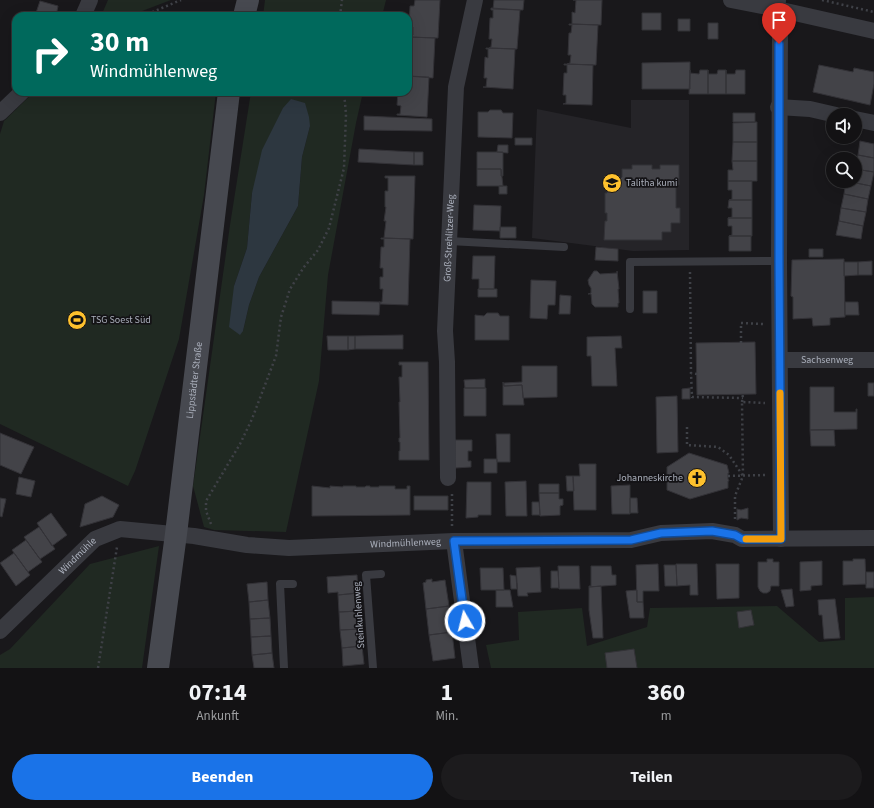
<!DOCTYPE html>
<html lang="de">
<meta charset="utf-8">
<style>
body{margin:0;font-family:"Source Sans 3",sans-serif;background:#1c1b1d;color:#f1f3f6;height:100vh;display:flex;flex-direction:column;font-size:15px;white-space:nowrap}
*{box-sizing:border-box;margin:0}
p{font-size:13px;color:#9d9ea0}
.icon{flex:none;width:22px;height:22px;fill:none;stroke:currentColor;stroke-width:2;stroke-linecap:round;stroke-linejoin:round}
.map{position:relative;height:668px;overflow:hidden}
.details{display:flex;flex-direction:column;background:#131214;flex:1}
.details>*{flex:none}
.top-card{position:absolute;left:12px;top:12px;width:400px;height:84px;border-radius:12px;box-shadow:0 4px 16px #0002,0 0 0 1px #323234;background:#00695c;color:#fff;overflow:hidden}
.controls{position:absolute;left:826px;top:108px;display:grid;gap:8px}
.controls a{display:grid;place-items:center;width:36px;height:36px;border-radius:50%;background:#131214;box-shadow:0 4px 16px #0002,0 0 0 1px #323234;font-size:20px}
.pin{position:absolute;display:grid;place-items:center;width:34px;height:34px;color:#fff;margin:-41px -17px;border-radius:50% 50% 50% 0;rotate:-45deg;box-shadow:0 0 4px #0007}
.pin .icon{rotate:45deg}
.me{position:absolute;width:44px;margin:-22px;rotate:352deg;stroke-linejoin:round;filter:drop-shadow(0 0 3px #0008)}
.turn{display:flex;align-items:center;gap:14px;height:84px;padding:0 12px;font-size:18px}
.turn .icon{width:52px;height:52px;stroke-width:2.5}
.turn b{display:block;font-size:28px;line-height:34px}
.eta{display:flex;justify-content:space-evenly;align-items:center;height:68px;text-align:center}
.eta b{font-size:24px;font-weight:700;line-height:28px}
.cta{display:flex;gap:8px;margin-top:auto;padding:8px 12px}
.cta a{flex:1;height:46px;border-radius:24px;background:#1a73e8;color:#fff;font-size:16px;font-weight:700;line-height:46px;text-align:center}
.cta a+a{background:#1c1b1d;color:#f1f3f6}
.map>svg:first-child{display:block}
.built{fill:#252428}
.green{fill:#202922;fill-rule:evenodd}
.water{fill:#2d3740}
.building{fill:#434348;stroke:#333237}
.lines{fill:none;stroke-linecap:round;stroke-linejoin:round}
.path{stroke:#3f4147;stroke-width:2.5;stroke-dasharray:2 3;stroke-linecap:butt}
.service{stroke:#393a40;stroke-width:8}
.minor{stroke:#393a40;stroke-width:16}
.secondary{stroke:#474950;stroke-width:22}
.route-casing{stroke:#114b97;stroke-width:10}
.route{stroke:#1a73e8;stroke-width:7}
.slow{stroke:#f59e0b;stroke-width:7}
.labels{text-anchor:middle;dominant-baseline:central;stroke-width:3.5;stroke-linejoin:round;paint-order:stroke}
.poi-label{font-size:10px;fill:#aaafbb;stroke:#141316;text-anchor:start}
.street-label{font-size:10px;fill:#aaafbb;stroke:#141316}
</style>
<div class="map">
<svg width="874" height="668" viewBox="0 0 874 668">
<rect width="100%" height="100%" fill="#19181b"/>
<!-- built -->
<path class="built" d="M631,100H689V250L633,251L532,238L537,109L631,128Z"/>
<!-- green -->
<path class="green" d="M108,0H171L129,16H101Z
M265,0H386L382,16H263Z
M34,92H216L204,195L179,339L135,471L128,486L0,424V134L4,121Z
M251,92H363L356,123L328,275L319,381L286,532L214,530L204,527L193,486L230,225ZM310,126L302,157L298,206L259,277L249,305L243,331L234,286L247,248L252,193Z
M159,546L142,668H0V655L10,649L90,564Z
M874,597V668H491L486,645L519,640L518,612L582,608L587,646L647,627L650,608L777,606L819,642L845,640V598Z"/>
<!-- water -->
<path class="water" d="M291,99L305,103L309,117L310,126L302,157L298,206L259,277L249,305L243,331L240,335L229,327L234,286L247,248L252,193L262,150L283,108Z"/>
<!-- building -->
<path class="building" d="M415,0H440L438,38L409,37V35H413V27H409L410,6H414Z
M494,0H524L523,10L493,9Z
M573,0H602L601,25L572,24V12L575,13L576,0Z
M40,1L58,6L56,16H35Z
M491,8L520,10L517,49L489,48L491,47L492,39H489L490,18H493V10H491Z
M642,13H661V30H642Z
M678,19H690V31H678Z
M708,23H718V39H708Z
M569,24L598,25L596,65L567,64L570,63L571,55H568L569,33H571L572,25H569Z
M408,37L435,38L433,78L408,76Z
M486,48L515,49L513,89L483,87H486L487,78H484L485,57L488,58V49H486Z
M690,62V89H642V63Z
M564,64L593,65L592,105L563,104L566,103V95H563L564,73H567V65H564Z
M819,65L853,72L854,68L874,72V84L870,105L813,92Z
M690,70V73L699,74L700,70H708V94H689Z
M708,70V74H717L718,70H726V94H708Z
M726,70V74H735L736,70H745V94H726Z
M408,76L429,77L427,117L397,115V114H400L401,106L397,105L398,92H408Z
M490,110H501L503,113H513L512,138L478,137V112H488Z
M733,113H755V122H733Z
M364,116L432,119V131L364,130Z
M757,122V142H733V123Z
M515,138H532V145H515Z
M860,141L874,144V158L858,155Z
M733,142H757V161H732Z
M498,145H508V153L497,152Z
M359,149L414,152V165L358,162Z
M414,152H423V165H414Z
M477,152H503V176H501V169H477Z
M858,155L874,158V172L855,169Z
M732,161H757V181H728V170H733Z
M632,165H652V169H660V165H679V185H676V208H680V223H671V232H662V240H604L605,221H607V213H605V193H607L608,183H616L622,177V169H632Z
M477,169H501L503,186H477Z
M855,169L874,172L871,186L846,181H855Z
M385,176H415L413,239L384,238L386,221H384L386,207H385V191H388V178H385Z
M728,181H752V200H729L732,199V190H728Z
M846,181L871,186L868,199L844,194Z
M499,186H507V194H499Z
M844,194L868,199L866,212L841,208Z
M729,200H752V218H728L732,217V208H728Z
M474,205L501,206L500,231L473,230Z
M841,208L866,212L863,226L839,221Z
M728,218H752V236H729L732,235V226H728Z
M839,221L863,226L861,239L836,235Z
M500,227H516V238H500Z
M729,236H751V251H729Z
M381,238L410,239L408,305L380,304L379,302H382L383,289H380V277H383V268H380L381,247H384V239H381Z
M596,247L618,249V261L595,260Z
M809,249H823V257H809Z
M473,256H495L494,289H479V279H472Z
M844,259L845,317L830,318V325L813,326L812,318L793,319V297L791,296L792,260Z
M872,261V275H858V262Z
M844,262H858V275L844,276Z
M594,271H597L600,274L617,273V271L619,289H618L619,303H618V307H595L592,304L591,294H588L591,293V288L589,285L588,280Z
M531,280L556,281L555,305H548L547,319L530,318Z
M478,289H497V297H478Z
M643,291H657V313H643Z
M560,295L571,296L570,314H559Z
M332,301L380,302L379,315L332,314Z
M845,302H858L859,315H845Z
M487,313H498L500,316H509V340H475V315L484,316Z
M403,335V349H355V336Z
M327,336H348V350H328Z
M348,336H355V349L348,350Z
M621,336L622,348H615L617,386H592L591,356H587V337Z
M755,342L756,394L697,395L696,343Z
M399,362H428L429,460H399V451H400V442H399V438H400L399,402H400L399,377H402V365H399Z
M522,366H557V397L523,398L522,385L504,386V383L522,382Z
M485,379V388H465L464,380Z
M503,382L504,386L522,385L524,405H503Z
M868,383H874V396H868Z
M810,387H834V412H856V409H857V429L810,430Z
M464,388H486V416H464Z
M690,388V399H682V389Z
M677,396L678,452L657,453L656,397Z
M810,430H834L835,446H811Z
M0,433L34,447L21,474L0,465Z
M496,434H510V462H497Z
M455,440H472V451H468V461H471V467L455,468Z
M689,453L727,465L729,473H728V479L729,481H728V488L690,499L667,490V467Z
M484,459H497V473H484Z
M579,464H596V510H574L573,476H580Z
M566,476H573L574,491H567Z
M19,477L35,481L31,497L16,494Z
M526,481L527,516H506L505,482Z
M467,482H491V515H478V517L466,518Z
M539,484H559V493H539Z
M630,485V514H612L611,486Z
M312,486L330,488V486L343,487V486H356V487H365L366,486H370V487H379V486H395V489H407V486H410V515L312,516Z
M539,493H559V499H563V505L560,506V515L540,516Z
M102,496L119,505L113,517L80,527L85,504Z
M414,496H448V510H414Z
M0,498L6,499L2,517L0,516Z
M630,498H637L638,513H630Z
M532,502H539L540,515H532Z
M748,508V519L741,518L737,520V509L741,510Z
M51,513L67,535L52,546L37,523Z
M39,527L55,549L40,559L24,537Z
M26,540L42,562L28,572L12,550Z
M14,553L30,575L16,586L0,563Z
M767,559H773V562H779V586H771L770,591L767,593H763L760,591L758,587V562H767Z
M853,559H865L866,584L843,585V561H853Z
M822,561V585L811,586V590L800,591V562Z
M658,564L659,591H643V602H637L636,565Z
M676,564H697L698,595H690V585L677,586Z
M716,564H739V598L717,599Z
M664,565H676L677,586H665Z
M558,566H579L580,589H559Z
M591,566H611L612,575H616V585L589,587V586H591Z
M540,567L541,592L527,593L528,596H518L516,568Z
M480,568H503L504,590H481Z
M551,571H558L559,588H551Z
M866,572H874V588H866Z
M357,575L358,593L338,595V592L328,593L327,577Z
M510,575L516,576L517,589H511Z
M432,579V582L445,580L449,606L426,609L423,583L426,582V580Z
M267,582L268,600L249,602L247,584Z
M601,586L603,638H593L589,610V587Z
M792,589L794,606L786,607L781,590Z
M496,590H510L513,607H496Z
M637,590V602H643L644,618H630L626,591Z
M358,593L359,611L339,612L338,595Z
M835,599L840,638L824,639L822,615H819L818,600Z
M268,600L270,618L250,619L249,602Z
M449,606L452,632L429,635L426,609Z
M751,610L754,625L739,628L737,612Z
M359,611L361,629L340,630L339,612Z
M270,618L271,636L251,637L250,619Z
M361,629L362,646L342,648L340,630Z
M452,632L455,658L433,661L429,635Z
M271,636L272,653L252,655L251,637Z
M362,646L364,664L343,666L342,648Z
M634,649L637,668H607L605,653Z
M272,653L274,668H254L252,655Z"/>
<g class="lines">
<!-- path -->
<path class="path" d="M822,0L874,12
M143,16L181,0
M340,16L342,0
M690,272L691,373
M741,343V323L763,324
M697,374L691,373L692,397L743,398
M742,402L743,394
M687,427V445L718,447L729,455L743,476
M728,476L766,475
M452,494V527
M735,519V496L743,476L742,402L765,403
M211,524L206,511V501L240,444L252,419L276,356L281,317L290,289L304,267L318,250L329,228L344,168L346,114L344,92
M98,668L117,547"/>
<!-- service -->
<path class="service" d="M449,241L564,247
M630,309V262L779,261
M284,668L280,584H293
M373,668L366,575L381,574"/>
<!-- minor -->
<g class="minor">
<path d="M731,0L777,9L874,31"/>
<path d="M778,0L777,9L780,29L779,261L781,539"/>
<path d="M83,16L90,0"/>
<path d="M778,107L810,109L836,115"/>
<path d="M0,113L22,92"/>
<path d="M855,119L874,123"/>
<path id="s1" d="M780,360H874"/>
<path id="s2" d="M448,478L447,362L445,331L456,87L475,0"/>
<path d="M454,541L471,668"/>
<path id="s3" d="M0,631L95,539L120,529L194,536L247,545L289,548L454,541L631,540L661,533L712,531L735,535L742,539L874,538"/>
</g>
<!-- secondary -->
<g class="secondary">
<path d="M244,16L248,0"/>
<path id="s4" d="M158,668L176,534L229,92"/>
</g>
</g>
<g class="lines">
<defs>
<path id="route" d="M465,621L454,541L631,540L661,533L712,531L735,535L742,539H781L779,261V44"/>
</defs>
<!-- route casing -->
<use href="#route" class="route-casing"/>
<!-- route -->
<use href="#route" class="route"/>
<!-- slow -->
<path class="slow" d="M746,539H781L780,393"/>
</g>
<!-- icons -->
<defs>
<symbol id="school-disc" viewBox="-11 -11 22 22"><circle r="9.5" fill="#fec12d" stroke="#141316"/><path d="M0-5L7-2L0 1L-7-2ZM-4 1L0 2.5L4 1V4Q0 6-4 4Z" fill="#111"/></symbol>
<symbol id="stadium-disc" viewBox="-11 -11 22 22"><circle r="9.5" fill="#fec12d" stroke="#141316"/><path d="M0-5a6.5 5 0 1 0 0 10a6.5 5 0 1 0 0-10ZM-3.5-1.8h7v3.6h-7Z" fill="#111"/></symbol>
<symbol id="church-disc" viewBox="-11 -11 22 22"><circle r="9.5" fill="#fec12d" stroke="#141316"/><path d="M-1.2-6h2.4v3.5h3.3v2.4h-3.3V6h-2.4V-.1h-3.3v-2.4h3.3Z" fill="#111"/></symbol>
</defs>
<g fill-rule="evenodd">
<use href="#school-disc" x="601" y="172" width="22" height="22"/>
<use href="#stadium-disc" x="66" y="309" width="22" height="22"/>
<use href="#church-disc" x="686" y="467" width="22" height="22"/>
</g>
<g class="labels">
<!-- poi labels -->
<g class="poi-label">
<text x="626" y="183">Talitha kumi</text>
<text x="91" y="320">TSG Soest Süd</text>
<text x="683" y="478" text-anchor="end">Johanneskirche</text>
</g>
<!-- street labels -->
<g class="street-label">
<text stroke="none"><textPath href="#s2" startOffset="240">Groß-Strehlitzer-Weg</textPath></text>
<text stroke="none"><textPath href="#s1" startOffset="47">Sachsenweg</textPath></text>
<text stroke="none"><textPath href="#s4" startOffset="290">Lippstädter Straße</textPath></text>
<text stroke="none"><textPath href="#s3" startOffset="446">Windmühlenweg</textPath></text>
<text stroke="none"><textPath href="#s3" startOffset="108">Windmühle</textPath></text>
<text transform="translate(359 615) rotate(-94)">Steinkuhlenweg</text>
</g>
</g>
</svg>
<div class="controls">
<a><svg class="icon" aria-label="sound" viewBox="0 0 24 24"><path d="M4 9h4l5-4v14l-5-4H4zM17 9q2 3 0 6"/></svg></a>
<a><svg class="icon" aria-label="search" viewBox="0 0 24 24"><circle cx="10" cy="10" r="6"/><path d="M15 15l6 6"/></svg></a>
</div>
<div class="pin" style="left:779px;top:44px;background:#d93025"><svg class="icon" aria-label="arrive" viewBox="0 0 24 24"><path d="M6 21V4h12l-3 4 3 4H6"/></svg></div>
<svg class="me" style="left:465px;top:621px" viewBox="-20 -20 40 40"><circle r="17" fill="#1a73e8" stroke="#fff" stroke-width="3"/><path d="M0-11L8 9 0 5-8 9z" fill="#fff"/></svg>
<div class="top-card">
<div class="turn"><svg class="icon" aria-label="right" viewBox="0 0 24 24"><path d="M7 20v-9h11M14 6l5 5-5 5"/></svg><div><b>30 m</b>Windmühlenweg</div></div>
</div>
</div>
<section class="details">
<div class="eta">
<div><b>07:14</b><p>Ankunft</p></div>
<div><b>1</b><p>Min.</p></div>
<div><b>360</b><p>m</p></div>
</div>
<div class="cta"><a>Beenden</a><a>Teilen</a></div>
</section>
